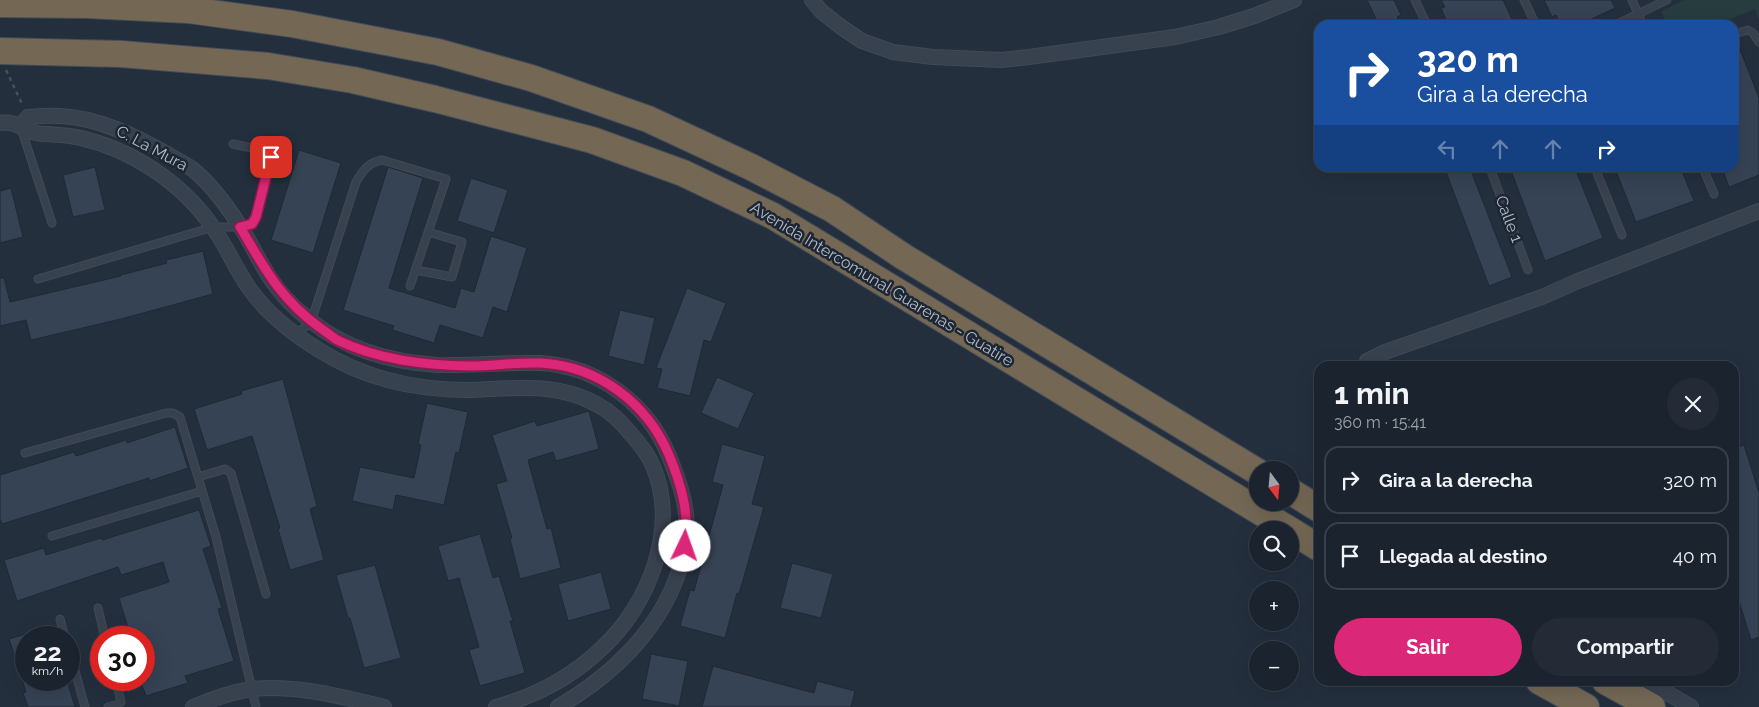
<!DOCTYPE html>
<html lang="es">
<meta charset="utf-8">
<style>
body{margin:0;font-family:Raleway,sans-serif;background:#242b36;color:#f1f3f6;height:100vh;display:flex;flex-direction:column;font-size:19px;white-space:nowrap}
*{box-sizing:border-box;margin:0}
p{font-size:16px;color:#a0a4aa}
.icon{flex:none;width:28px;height:28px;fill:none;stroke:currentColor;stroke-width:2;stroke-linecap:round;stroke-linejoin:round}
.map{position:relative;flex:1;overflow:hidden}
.side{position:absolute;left:1314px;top:361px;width:425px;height:325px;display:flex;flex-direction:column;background:#1b232e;border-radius:15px;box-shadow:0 5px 20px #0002,0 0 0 1px #39404a}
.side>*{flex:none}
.guide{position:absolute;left:1314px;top:20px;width:425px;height:152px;border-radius:15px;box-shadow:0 5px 20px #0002,0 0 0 1px #39404a;background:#1a4fa0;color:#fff;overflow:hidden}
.needle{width:32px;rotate:164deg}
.fabs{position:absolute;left:1249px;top:461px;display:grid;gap:10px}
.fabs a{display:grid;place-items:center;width:50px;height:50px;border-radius:50%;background:#1b232e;box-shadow:0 5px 20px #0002,0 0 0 1px #39404a;font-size:25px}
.speed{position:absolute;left:15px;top:626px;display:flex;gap:10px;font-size:25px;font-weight:700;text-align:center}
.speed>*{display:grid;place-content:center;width:65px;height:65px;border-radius:50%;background:#1b232e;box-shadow:0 5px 20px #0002,0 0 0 1px #39404a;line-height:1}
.speed small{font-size:12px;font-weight:400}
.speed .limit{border:8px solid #d22;background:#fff;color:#111}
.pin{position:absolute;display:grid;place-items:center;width:42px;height:42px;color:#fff;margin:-21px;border-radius:10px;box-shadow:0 2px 8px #0006}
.me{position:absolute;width:55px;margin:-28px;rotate:3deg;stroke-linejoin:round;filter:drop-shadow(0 0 4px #0008)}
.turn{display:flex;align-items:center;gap:18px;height:105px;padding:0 20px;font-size:22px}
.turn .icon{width:65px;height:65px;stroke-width:2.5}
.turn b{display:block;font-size:35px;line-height:42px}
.lanes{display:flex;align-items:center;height:48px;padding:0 20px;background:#0003;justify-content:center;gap:25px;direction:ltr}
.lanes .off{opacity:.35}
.round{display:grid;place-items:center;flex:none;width:52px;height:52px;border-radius:26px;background:#242b36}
.headline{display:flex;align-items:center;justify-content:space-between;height:85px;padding:0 20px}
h1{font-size:30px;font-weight:700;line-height:38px}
.primary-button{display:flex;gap:10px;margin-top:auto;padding:10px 20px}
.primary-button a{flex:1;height:58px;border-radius:30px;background:#db2777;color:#fff;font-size:20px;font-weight:700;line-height:58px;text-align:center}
.primary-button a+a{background:#242b36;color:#f1f3f6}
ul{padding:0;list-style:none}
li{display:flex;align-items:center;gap:15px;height:68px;margin:0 10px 8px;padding:0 10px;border:2px solid #39404a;border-radius:15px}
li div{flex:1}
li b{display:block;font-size:19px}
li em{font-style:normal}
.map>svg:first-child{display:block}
.green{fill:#263c3f}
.building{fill:#364354;stroke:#1f2835}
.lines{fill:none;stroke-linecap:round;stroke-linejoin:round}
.lane-casing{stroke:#414a57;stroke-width:9}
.street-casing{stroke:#414a57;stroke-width:16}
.highway-casing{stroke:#434c59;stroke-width:28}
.path{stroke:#3f5557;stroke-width:2.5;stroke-dasharray:4 4;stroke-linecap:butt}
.lane{stroke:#38414e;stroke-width:7}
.street{stroke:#38414e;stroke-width:14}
.highway{stroke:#746855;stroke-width:26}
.route-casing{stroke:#8e194d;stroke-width:12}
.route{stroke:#db2777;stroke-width:9}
.labels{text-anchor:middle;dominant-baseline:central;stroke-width:5;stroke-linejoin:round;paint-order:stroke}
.street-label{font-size:16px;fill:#b4bcc9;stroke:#1d2633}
</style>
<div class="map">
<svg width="1759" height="707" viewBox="0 0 1759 707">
<rect width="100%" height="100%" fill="#242f3e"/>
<!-- green -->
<path class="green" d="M1685,0H1759V19L1755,9L1715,25H1666L1661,11Z"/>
<!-- building -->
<path class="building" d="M1367,0H1394L1401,15L1397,17L1401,25H1379Z
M1441,0H1503L1512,19L1500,25H1448L1441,8L1445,7Z
M1544,0H1611L1615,8L1579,25H1561L1556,15L1552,17Z
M1734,39H1736L1759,98V175L1729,187L1722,168H1734Z
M299,150L341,163L313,253L271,240Z
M95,167L105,210L73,217L63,175Z
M388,167L423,178L389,288L455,308L461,288L474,292L491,236L527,248L507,312L493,307L483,338L440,325L434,343L392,330L394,326L343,310Z
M1456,168H1470L1512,277L1489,286L1446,172Z
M1510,168H1575L1603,238L1545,261Z
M1626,168H1681L1694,201L1636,222L1616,171Z
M471,178L508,190L494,233L457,221Z
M11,188L23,237L0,243V191Z
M203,251L213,294L121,319L31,340L26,320L0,326V278H4L10,302L121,276V275L167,263L166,260Z
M687,288L726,303L711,342L704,340L690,396L657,388L662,369L656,368Z
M620,310L655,318L644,365L608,356Z
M717,377L754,393L738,429L701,413Z
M283,379L317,506L310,509L324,560L290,570L278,529L280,528L252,436L207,450L194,409L242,394L241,391Z
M427,403L468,412L459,453L456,452L444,505L396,495L393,510L352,501L360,467L414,478L421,445L418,444Z
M589,411L599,449L556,461L553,452L528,460L547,529L551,528L561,568L520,579L510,539L512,538L496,484L507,481L492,435L535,421L537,426Z
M175,427L188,468L149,481V478L2,524L0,519V475L74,452L76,456L126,440L127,443Z
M722,444L765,456L752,504L764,507L739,594L737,593L725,638L680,626L690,590L694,591L723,485L712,482Z
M1744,445L1759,493V637L1751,640L1738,598L1734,600V448Z
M199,510L211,546L203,549L222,608L218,609L234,661L185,676L188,683L146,696L140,680H144V638H131L119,598L169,582L163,562L121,575L118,567L17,601L4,560L44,548L46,555L101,538L102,540Z
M480,534L493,578L499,576L513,621H510L525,673L480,686L469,650L479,647L459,578L448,581L438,546Z
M792,563L833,574L821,618L780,608Z
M375,565L401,658L364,668L350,618H348L336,575Z
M601,572L611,609L568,621L558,584Z
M52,626L56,638H26V680H67L75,707H28L23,693L26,692L9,639Z
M651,654L688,661L679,706L642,699Z
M713,666L814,693L817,681L855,691L851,707H702Z"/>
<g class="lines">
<defs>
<path id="lane" d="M1415,0L1427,25
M1524,0L1536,25
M1632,0L1643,25
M1615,25L1667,0
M1734,34L1748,30L1753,33L1759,42
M21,128L52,223
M1490,168L1528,270
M1595,168L1622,235
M1703,168L1714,194
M416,270L452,277L462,242L428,232
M38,279L213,227H240L252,224L256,217L271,157L266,151L233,144
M295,335L311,322L356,182C363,170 368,163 382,160L446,179L410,286
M1734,425H1735
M25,453L166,413H173L180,417L216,537L256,707
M198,477L225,469L231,473L266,594
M52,536L202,491
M98,608L105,638
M60,619L65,638
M69,649L85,707
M108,707L119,704L121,702L116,680"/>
<path id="street" d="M812,0L821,11L841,27L862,41L893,52L933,57L1001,60L1029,57L1175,37L1219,27L1254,16L1294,0
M0,123C14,120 24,130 36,133C40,134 44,134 47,134C58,135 70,135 81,138C132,150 181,182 212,226C226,245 235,268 249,288C267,314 293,334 319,350C363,378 416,390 468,390C513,389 557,381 598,405C611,412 622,423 631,434C640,444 648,454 653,466C679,528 649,605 602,648C573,676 536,696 496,707
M20,126L28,117C39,116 50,115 61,116C99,118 135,136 167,154C175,159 184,163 191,168C211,183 227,206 240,226C251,243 259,261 270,278C281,295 295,309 311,321C347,350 391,362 437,365C471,366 506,362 540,363C598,366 648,404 669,456C680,483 690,512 686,541C675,615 621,670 558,707
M1366,366L1367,361L1385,352L1542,297L1578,281L1759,211
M1647,681L1691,707
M193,707C212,699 232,692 252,689C295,684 343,697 384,707"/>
<path id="highway" d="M0,4L88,5L189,10L292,24L438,52L531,78L648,119L751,167L832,209L904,257L1258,472
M0,51L121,54L268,66L353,80L435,99L592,140L683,173L773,216L1290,530
M1290,491L1319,509
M1290,530L1319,548
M1539,681L1586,707
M1605,681L1652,707"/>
</defs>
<!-- lane casing -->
<use href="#lane" class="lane-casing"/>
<!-- street casing -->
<use href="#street" class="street-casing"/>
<!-- highway casing -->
<use href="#highway" class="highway-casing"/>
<!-- path -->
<path class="path" d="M6,70L23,106"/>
<!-- lane -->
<use href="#lane" class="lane"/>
<!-- street -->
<use href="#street" class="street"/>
<!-- highway -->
<use href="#highway" class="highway"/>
</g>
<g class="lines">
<defs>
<path id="route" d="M271,157L256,217L252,224L240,227C264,267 280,299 319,327C325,331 331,336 337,340C379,360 424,365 469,366C493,366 517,362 541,363C598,366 647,403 669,455C681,484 690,514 685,546"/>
</defs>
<!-- route casing -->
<use href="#route" class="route-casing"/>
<!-- route -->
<use href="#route" class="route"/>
</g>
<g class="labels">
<!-- street labels -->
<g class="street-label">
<text transform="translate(152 148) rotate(28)">C. La Mura</text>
<text transform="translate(1509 219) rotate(69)">Calle 1</text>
<text transform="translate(882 284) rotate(31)">Avenida Intercomunal Guarenas - Guatire</text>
</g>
</g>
</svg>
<div class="fabs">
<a><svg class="needle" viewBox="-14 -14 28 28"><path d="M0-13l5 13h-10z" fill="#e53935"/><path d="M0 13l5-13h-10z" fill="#a0a4aa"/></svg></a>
<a><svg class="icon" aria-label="search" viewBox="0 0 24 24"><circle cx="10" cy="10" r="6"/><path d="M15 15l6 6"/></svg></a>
<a>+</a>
<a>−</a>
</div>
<div class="speed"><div>22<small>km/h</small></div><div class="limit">30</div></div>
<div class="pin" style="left:271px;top:157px;background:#d93025"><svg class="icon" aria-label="arrive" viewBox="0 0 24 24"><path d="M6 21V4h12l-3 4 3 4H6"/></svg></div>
<svg class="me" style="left:685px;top:546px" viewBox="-20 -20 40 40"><circle r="19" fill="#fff"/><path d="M0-13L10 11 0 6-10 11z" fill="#db2777"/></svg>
<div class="guide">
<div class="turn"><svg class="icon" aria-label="right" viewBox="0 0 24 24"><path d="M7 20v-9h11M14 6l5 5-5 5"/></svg><div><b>320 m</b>Gira a la derecha</div></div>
<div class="lanes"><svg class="icon off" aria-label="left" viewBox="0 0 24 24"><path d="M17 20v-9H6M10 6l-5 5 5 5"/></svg><svg class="icon off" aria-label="ahead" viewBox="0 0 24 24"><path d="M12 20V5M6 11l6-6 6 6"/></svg><svg class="icon off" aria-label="ahead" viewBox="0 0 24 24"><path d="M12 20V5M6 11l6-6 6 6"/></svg><svg class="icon" aria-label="right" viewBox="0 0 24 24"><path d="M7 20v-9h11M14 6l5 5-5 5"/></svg></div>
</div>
<section class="side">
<div class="headline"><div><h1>1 min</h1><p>360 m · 15:41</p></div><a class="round"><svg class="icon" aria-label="close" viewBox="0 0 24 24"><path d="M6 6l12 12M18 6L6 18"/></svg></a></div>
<ul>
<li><svg class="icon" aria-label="right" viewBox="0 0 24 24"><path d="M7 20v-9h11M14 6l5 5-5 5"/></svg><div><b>Gira a la derecha</b></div><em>320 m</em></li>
<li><svg class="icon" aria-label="arrive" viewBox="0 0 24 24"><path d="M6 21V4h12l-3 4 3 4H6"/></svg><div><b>Llegada al destino</b></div><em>40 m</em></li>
</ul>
<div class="primary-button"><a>Salir</a><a>Compartir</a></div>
</section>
</div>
